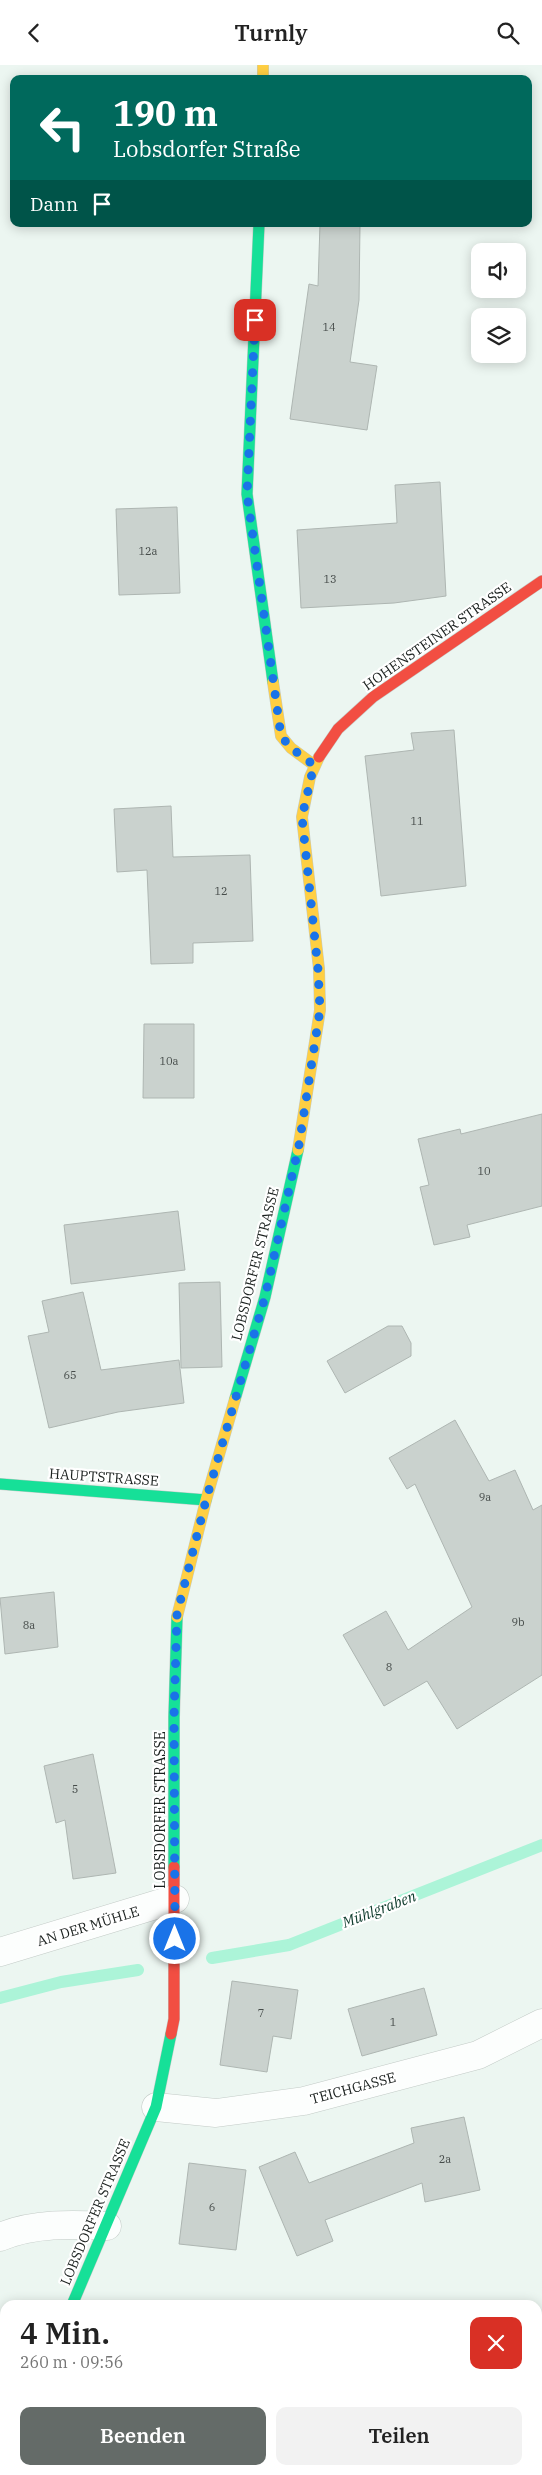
<!DOCTYPE html>
<html lang="de">
<meta charset="utf-8">
<style>
body{margin:0;font-family:"IBM Plex Serif",serif;background:#f2f2f2;color:#222;height:100vh;display:flex;flex-direction:column;font-size:19px;white-space:nowrap}
*{box-sizing:border-box;margin:0}
p{font-size:16px;color:#767676}
.icon{flex:none;width:28px;height:28px;fill:none;stroke:currentColor;stroke-width:2;stroke-linecap:round;stroke-linejoin:round}
.map{position:relative;flex:1;overflow:hidden}
.drawer{position:absolute;left:0px;top:2235px;width:542px;height:175px;display:flex;flex-direction:column;background:#fff;border-radius:15px 15px 0 0;box-shadow:0 2px 12px #0003}
.drawer>*{flex:none}
.top-card{position:absolute;left:10px;top:10px;width:522px;height:152px;border-radius:10px;box-shadow:0 2px 12px #0003;background:#00695c;color:#fff;overflow:hidden}
.buttons{position:absolute;left:471px;top:178px;display:grid;gap:10px}
.buttons a{display:grid;place-items:center;width:55px;height:55px;border-radius:10px;background:#fff;box-shadow:0 2px 12px #0003;font-size:25px}
.pin{position:absolute;display:grid;place-items:center;width:42px;height:42px;color:#fff;margin:-21px;border-radius:10px;box-shadow:0 2px 8px #0006}
.me{position:absolute;width:55px;margin:-28px;rotate:0deg;stroke-linejoin:round;filter:drop-shadow(0 0 4px #0008)}
.turn{display:flex;align-items:center;gap:18px;height:105px;padding:0 20px;font-size:22px}
.turn .icon{width:65px;height:65px;stroke-width:2.5}
.turn b{display:block;font-size:35px;line-height:42px}
.then{display:flex;align-items:center;height:48px;padding:0 20px;background:#0003;gap:10px;font-size:19px}
.round{display:grid;place-items:center;flex:none;width:52px;height:52px;border-radius:10px;background:#f2f2f2}
.head{display:flex;align-items:center;justify-content:space-between;height:85px;padding:0 20px}
h1{font-size:30px;font-weight:600;line-height:38px}
.action{display:flex;gap:10px;margin-top:auto;padding:10px 20px}
.action a{flex:1;height:58px;border-radius:10px;background:#646b68;color:#fff;font-size:20px;font-weight:600;line-height:58px;text-align:center}
.action a+a{background:#f2f2f2;color:#222}
header{display:flex;justify-content:space-between;align-items:center;height:65px;padding:0 20px;background:#fff;font-size:22px;font-weight:600}
.map>svg:first-child{display:block}
.water{fill:#acf4d8}
.lines{fill:none;stroke-linecap:round;stroke-linejoin:round}
.stream{stroke:#acf4d8;stroke-width:12}
.building{fill:#cad2ce;stroke:#aeb6b2}
.street-casing{stroke:#c3cbc7;stroke-width:29}
.fast-casing{stroke:#c3cbc7;stroke-width:12}
.slow-casing{stroke:#c3cbc7;stroke-width:12}
.jam-casing{stroke:#c3cbc7;stroke-width:12}
.street{stroke:#fcfefd;stroke-width:28}
.fast{stroke:#16e098;stroke-width:11}
.slow{stroke:#ffcf43;stroke-width:11}
.jam{stroke:#f24e42;stroke-width:11}
.route{stroke:#1a73e8;stroke-width:9;stroke-dasharray:0 16.2}
.labels{text-anchor:middle;dominant-baseline:central;stroke-width:4.5;stroke-linejoin:round;paint-order:stroke}
.number-label{font-size:11px;fill:#464c4a}
.street-label{font-size:14px;fill:#1a201e;stroke:#fff}
.water-label{font-size:15px;font-style:italic;fill:#0e3b2c;stroke:#fff}
</style>
<header><svg class="icon" aria-label="back" viewBox="0 0 24 24"><path d="M15 5l-7 7 7 7"/></svg>Turnly<svg class="icon" aria-label="search" viewBox="0 0 24 24"><circle cx="10" cy="10" r="6"/><path d="M15 15l6 6"/></svg></header>
<div class="map">
<svg width="542" height="2410" viewBox="0 0 542 2410">
<rect width="100%" height="100%" fill="#ecf6f1"/>
<!-- water -->
<path class="water" d="M68,2405H185L168,2410H55Z"/>
<g class="lines">
<!-- stream -->
<path class="stream" d="M212,1893L289,1880L542,1780
M0,1933L61,1917L138,1905"/>
</g>
<!-- building -->
<path class="building" d="M320,159L360,160L359,235L350,297L377,301L367,365L290,354L309,219L318,221Z
M440,417L446,531L394,538L301,543L297,465L397,458L395,420Z
M177,442L180,528L119,530L116,444Z
M454,665L466,821L381,831L365,691L414,685L411,668Z
M171,741L173,792L250,790L253,876L193,878V898L151,899L147,805L117,807L114,744Z
M144,959H194V1033H143Z
M542,1049V1141L467,1160L470,1172L434,1180L420,1122L429,1120L418,1074L460,1064L461,1069Z
M178,1146L185,1205L71,1219L64,1160Z
M220,1217L222,1302L181,1303L179,1218Z
M83,1227L101,1305L179,1295L184,1338L118,1347L49,1363L28,1271L49,1267L42,1236Z
M388,1261H402L411,1278V1291L345,1328L327,1296Z
M455,1355L489,1416L515,1405L533,1445L542,1440V1610L457,1664L427,1616L384,1641L343,1570L386,1546L408,1585L472,1542L415,1419L407,1424L389,1393Z
M54,1527L58,1582L5,1589L0,1533Z
M93,1689L116,1808L73,1814L65,1755L56,1758L44,1701Z
M232,1916L298,1925L291,1974L273,1971L267,2007L220,2000Z
M424,1923L437,1970L362,1991L348,1944Z
M464,2052L480,2125L425,2137L422,2118L325,2155L333,2176L297,2191L259,2102L295,2087L309,2118L414,2078L411,2063Z
M189,2098L246,2105L236,2185L179,2179Z"/>
<g class="lines">
<defs>
<path id="street" d="M0,1887L175,1834
M156,2042L216,2048L304,2036L478,1990L542,1958
M0,2172C33,2158 72,2159 107,2161
M538,2395L542,2393
M506,2410L517,2405"/>
<path id="fast" d="M259,159L247,429L273,617
M235,1334L265,1232L298,1085
M0,1419L206,1435
M174,1802V1652L177,1552
M72,2240L156,2042L171,1969"/>
<path id="slow" d="M263,0V14
M273,617L281,671L291,683L314,700
M298,1085L320,945L319,904L302,752L310,712L319,692
M177,1552L206,1435L235,1334
M0,2369L5,2361"/>
<path id="jam" d="M319,692L338,664L373,632L542,516
M171,1969L174,1954V1802"/>
</defs>
<!-- street casing -->
<use href="#street" class="street-casing"/>
<!-- fast casing -->
<use href="#fast" class="fast-casing"/>
<!-- slow casing -->
<use href="#slow" class="slow-casing"/>
<!-- jam casing -->
<use href="#jam" class="jam-casing"/>
<!-- street -->
<use href="#street" class="street"/>
<!-- fast -->
<use href="#fast" class="fast"/>
<!-- slow -->
<use href="#slow" class="slow"/>
<!-- jam -->
<use href="#jam" class="jam"/>
</g>
<g class="lines">
<!-- route -->
<path class="route" d="M175,1874L174,1652L177,1549L206,1435L265,1232L299,1080L320,945L318,904L302,752L314,700L291,683L281,671L247,429L255,255"/>
</g>
<g class="labels">
<!-- number labels -->
<g class="number-label">
<text x="329" y="262">14</text>
<text x="148" y="486">12a</text>
<text x="330" y="514">13</text>
<text x="417" y="756">11</text>
<text x="221" y="826">12</text>
<text x="169" y="996">10a</text>
<text x="484" y="1106">10</text>
<text x="70" y="1310">65</text>
<text x="485" y="1432">9a</text>
<text x="518" y="1557">9b</text>
<text x="29" y="1560">8a</text>
<text x="389" y="1602">8</text>
<text x="75" y="1724">5</text>
<text x="261" y="1948">7</text>
<text x="393" y="1957">1</text>
<text x="445" y="2094">2a</text>
<text x="212" y="2142">6</text>
</g>
<!-- street labels -->
<g class="street-label">
<text transform="translate(437 571) rotate(-35)">HOHENSTEINER STRASSE</text>
<text transform="translate(255 1199) rotate(-76)">LOBSDORFER STRASSE</text>
<text transform="translate(104 1412) rotate(4)">HAUPTSTRASSE</text>
<text transform="translate(160 1745) rotate(-90)">LOBSDORFER STRASSE</text>
<text transform="translate(88 1861) rotate(-17)">AN DER MÜHLE</text>
<text transform="translate(353 2023) rotate(-15)">TEICHGASSE</text>
<text transform="translate(95 2147) rotate(-67)">LOBSDORFER STRASSE</text>
</g>
<!-- water labels -->
<g class="water-label">
<text transform="translate(379 1844) rotate(-21)">Mühlgraben</text>
</g>
</g>
</svg>
<div class="buttons">
<a><svg class="icon" aria-label="sound" viewBox="0 0 24 24"><path d="M4 9h4l5-4v14l-5-4H4zM17 9q2 3 0 6"/></svg></a>
<a><svg class="icon" aria-label="layers" viewBox="0 0 24 24"><path d="M12 4l9 5-9 5-9-5zM3 14l9 5 9-5"/></svg></a>
</div>
<div class="pin" style="left:255px;top:255px;background:#d93025"><svg class="icon" aria-label="arrive" viewBox="0 0 24 24"><path d="M6 21V4h12l-3 4 3 4H6"/></svg></div>
<svg class="me" style="left:175px;top:1874px" viewBox="-20 -20 40 40"><circle r="17" fill="#1a73e8" stroke="#fff" stroke-width="3"/><path d="M0-11L8 9 0 5-8 9z" fill="#fff"/></svg>
<div class="top-card">
<div class="turn"><svg class="icon" aria-label="left" viewBox="0 0 24 24"><path d="M17 20v-9H6M10 6l-5 5 5 5"/></svg><div><b>190 m</b>Lobsdorfer Straße</div></div>
<div class="then">Dann<svg class="icon" aria-label="arrive" viewBox="0 0 24 24"><path d="M6 21V4h12l-3 4 3 4H6"/></svg></div>
</div>
<section class="drawer">
<div class="head"><div><h1>4 Min.</h1><p>260 m · 09:56</p></div><a class="round" style="background:#d93025;color:#fff"><svg class="icon" aria-label="close" viewBox="0 0 24 24"><path d="M6 6l12 12M18 6L6 18"/></svg></a></div>
<div class="action"><a>Beenden</a><a>Teilen</a></div>
</section>
</div>
